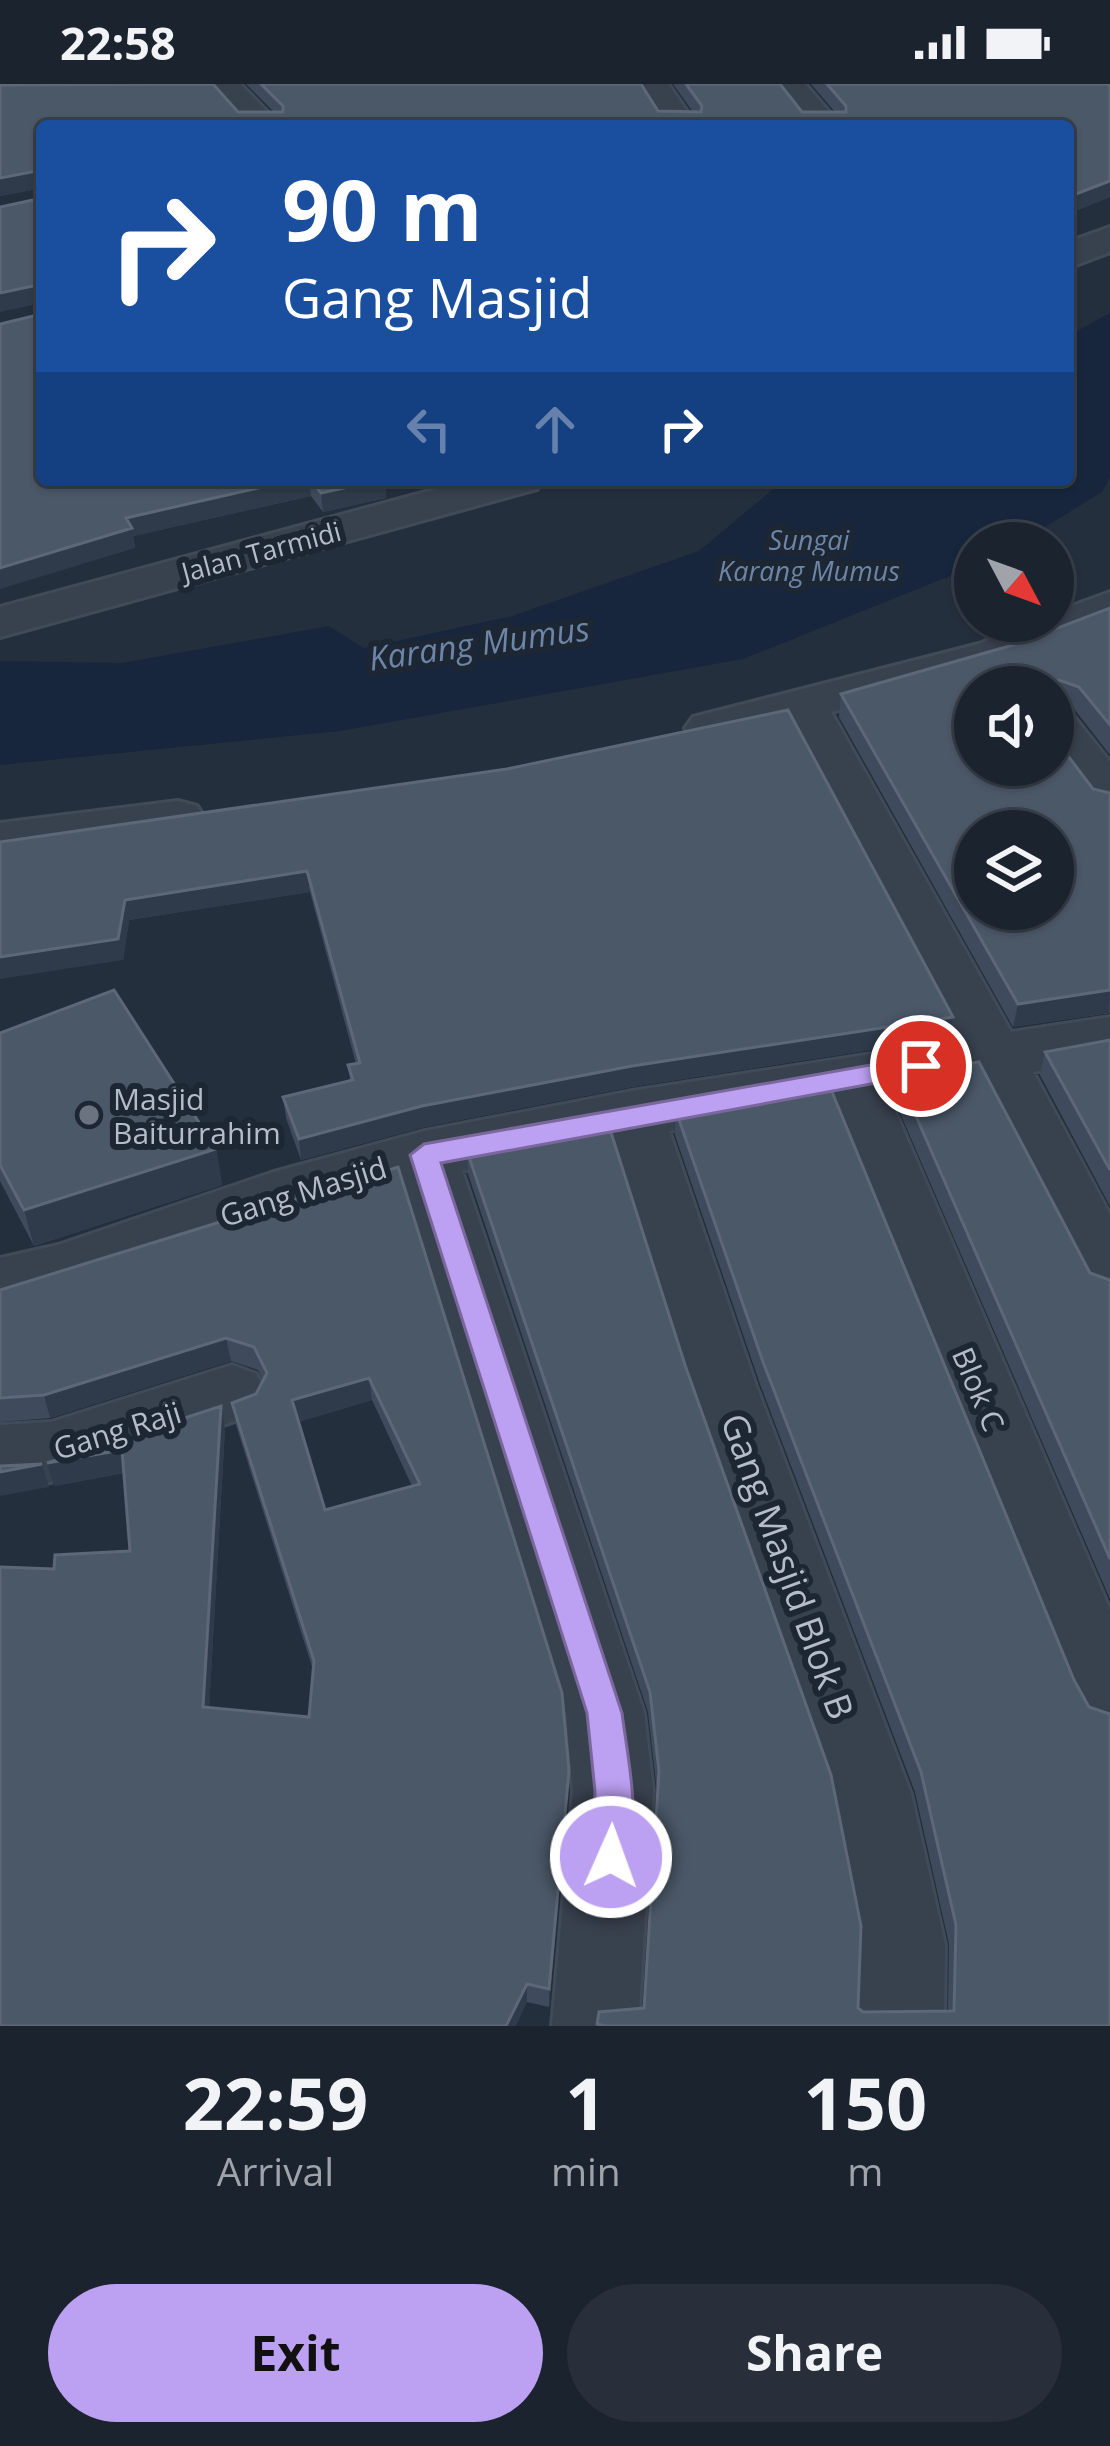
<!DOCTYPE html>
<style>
body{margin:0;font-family:"Open Sans",sans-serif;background:#282f3a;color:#f1f3f6;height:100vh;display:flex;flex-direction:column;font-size:45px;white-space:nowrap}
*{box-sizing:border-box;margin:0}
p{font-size:39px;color:#a0a4aa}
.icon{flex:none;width:66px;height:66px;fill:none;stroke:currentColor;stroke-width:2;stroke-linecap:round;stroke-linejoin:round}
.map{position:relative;height:1942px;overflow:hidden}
.panel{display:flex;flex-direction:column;background:#1b232e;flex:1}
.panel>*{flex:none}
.banner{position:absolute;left:36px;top:36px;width:1038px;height:366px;border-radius:12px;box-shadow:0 3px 9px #0004,0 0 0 3px #39404a;background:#1a4fa0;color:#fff;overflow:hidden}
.needle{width:78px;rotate:131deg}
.buttons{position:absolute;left:954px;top:438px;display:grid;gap:24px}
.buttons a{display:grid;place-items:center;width:120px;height:120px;border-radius:50%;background:#1b232e;box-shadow:0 3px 9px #0004,0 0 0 3px #39404a;font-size:60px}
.pin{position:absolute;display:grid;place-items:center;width:102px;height:102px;color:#fff;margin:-51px;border:6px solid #fff;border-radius:50%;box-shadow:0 3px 12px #0007}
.me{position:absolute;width:132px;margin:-66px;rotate:2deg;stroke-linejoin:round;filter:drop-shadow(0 0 9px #0008)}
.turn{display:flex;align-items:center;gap:42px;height:252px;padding:0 48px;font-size:54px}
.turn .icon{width:156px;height:156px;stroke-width:2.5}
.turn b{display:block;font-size:84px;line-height:102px}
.lanes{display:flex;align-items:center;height:114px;padding:0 48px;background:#0003;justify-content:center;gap:60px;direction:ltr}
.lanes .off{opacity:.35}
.eta{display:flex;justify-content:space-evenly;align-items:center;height:204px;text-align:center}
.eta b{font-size:72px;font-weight:700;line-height:84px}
.primary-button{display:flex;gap:24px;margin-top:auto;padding:24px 48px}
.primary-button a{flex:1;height:138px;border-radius:72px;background:#bca0f2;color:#111;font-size:48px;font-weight:700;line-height:138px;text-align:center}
.primary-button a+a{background:#282f3a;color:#f1f3f6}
.status{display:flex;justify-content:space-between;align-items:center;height:84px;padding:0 60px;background:#1b232e;direction:ltr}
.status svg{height:33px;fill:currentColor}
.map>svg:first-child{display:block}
.water{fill:#17263c}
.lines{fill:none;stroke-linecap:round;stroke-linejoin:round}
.minor-casing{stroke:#414a57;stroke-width:6}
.minor{fill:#38414e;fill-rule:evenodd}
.wall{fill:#3f4b5c;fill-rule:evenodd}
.shaded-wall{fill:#2f3b4b}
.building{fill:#4b5868;stroke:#5c6777;stroke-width:3;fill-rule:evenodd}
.route{fill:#bca0f2;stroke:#7a689d;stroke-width:3}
.worship-dot{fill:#6b7280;stroke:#1d2633;stroke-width:4.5}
.labels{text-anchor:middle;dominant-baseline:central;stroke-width:12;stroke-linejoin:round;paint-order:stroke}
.far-water-label{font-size:27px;font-style:italic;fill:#6d86a8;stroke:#1d2633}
.far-street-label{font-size:27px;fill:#b4bcc9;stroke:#1d2633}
.poi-label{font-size:30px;fill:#b4bcc9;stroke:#1d2633;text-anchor:start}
.street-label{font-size:30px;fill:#b4bcc9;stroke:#1d2633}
.water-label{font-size:33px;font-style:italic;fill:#6d86a8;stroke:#1d2633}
.near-street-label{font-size:36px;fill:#b4bcc9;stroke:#1d2633}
</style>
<div class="status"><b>22:58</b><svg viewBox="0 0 49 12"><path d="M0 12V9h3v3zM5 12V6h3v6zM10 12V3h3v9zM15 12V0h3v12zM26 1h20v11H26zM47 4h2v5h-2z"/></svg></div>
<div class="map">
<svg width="1110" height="1942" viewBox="0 0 1110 1942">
<rect width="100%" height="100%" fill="#242f3e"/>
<!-- water -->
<path class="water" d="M1110,229V394L1102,408L1019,459H975V482L743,575L340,647L0,681V577L122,579L329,542L364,564L512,532L699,467L784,396H1068V252Z"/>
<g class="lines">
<defs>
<path id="minor" d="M204,0H240L281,42H243Z
M634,0H668L697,42H661Z
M770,0H805L841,42H804Z
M1110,143V168L1068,184V158Z
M470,396H543L537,405L0,553V523Z
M1110,508V539L1013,580L831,628L1011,948L1110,933V975L1033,988L1110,1131V1218L1087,1210L977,997L888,1011L1110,1526V1651L1083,1640L1071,1615L830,1021L669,1047L756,1302L911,1710L945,1861L944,1942H858L861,1861L831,1710L688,1302L610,1057L462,1087L644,1629L653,1707L638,1942H552L573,1707L566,1629L403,1101C267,1138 137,1194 0,1226V1174L58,1161L274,1088L425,1047L632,1007L956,957L787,640L711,660L693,655L685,644L693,633L979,560L1033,537H1053V529Z
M1053,624L1071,629L1110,678V731L1091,726L1053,675Z
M178,717L197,722L205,734L197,746L0,775V739Z
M232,1281L256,1290L267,1310L256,1330L51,1398L0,1401V1341L51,1338Z"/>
</defs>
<!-- minor casing -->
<use href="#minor" class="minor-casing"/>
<!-- minor -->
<use href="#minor" class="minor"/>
</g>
<!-- wall -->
<path class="wall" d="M246,0H641L658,27L693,28L673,0H780L802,28H835L811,0H1106L1110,2V113L1068,130V42L42,104L0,112V1L238,28H274Z
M42,396H385L386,414L323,428L311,412L133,452L135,464Z
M1110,524V671L1075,626L1053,620V652L1093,705L1110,709V929L1013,943L839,633L841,610L1013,561Z
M507,685L949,954L631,1003L424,1043L301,1076L286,1034L283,1013L350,996L348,981L356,980L310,808L129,836L123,876L0,758Z
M0,949L216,1065L222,1101L34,1162L0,1097Z
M1110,956V1122L1040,991L1045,968Z
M898,991L1090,1189L1110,1196V1515L894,1015Z
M676,1027L1074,1596L1089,1623L1110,1942H597L599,1928L644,1924L657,1707L648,1628L468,1090L467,1067L858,1924L863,1928L948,1927L949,1860L915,1708L760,1300L675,1051Z
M398,1083L568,1707L549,1923L527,1918L54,1485L130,1467L124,1389L54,1402L221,1322L225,1345L209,1624L309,1633L313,1586L236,1341L232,1319L256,1310L263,1297L258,1286L231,1277L50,1334L0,1338V1206ZM372,1316L412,1402L325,1426L298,1338Z"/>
<!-- shaded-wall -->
<path class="shaded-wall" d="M42,86V104L0,112V94Z
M1110,97V113L1068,130V113Z
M42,200V219L0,228V209Z
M293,396H309L311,412L133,452L135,464L0,505V484L126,434Z
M380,396H385L386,414L323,428L321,409Z
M307,787L310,808L129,836L123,876L0,895V873L125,816Z
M1110,906L1109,929L1013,943L1018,920Z
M953,933L949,954L631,1003L424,1043L301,1076L299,1055L422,1022L632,982Z
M216,1065L222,1101L34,1162L24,1126Z
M226,1254L231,1277L50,1334L44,1311Z
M369,1294L372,1316L295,1339L292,1316Z
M221,1322L225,1345L208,1644L203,1623Z
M122,1366L128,1388L54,1402L47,1379Z
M42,1380L49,1403L0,1412V1388Z
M569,1687L568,1707L549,1923V1905Z
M527,1900V1918L516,1942H506Z"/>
<!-- building -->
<path class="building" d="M213,0L238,28H283V22L261,0H641L658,27L701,28L702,22L686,0H780L802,28H846V22L827,0H1106L1110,2V97L1068,113V42H42V95V86L0,94V1Z
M42,114V221V200L0,209V123Z
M42,230V396H293L126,434L132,444L0,484V240Z
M312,396H380L321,409Z
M1110,524V641L1079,603L1059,596L1053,601V652L1093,705L1110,709V906L1018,920L841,610L1013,561ZM975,603H1053V681H975ZM975,747H1053V825H975Z
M788,626L953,933L632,982L422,1022L299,1055L283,1013L353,996L348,981L360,979L307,787L125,816L118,855L0,873V758L507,685Z
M114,906L216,1065L24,1126L0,1081V949Z
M1110,956V1086L1045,968Z
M979,978L1090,1189L1110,1196V1475L898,991Z
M830,1003L1074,1596L1089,1623L1110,1630V1942H606L597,1940L599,1928L644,1924L659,1687L650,1608L467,1067L608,1039L685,1281L831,1691L861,1842L858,1924L863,1928L954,1927L956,1841L921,1688L763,1278L676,1027Z
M398,1083L562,1609L569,1687L549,1905L527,1900L506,1942H0V1483L54,1485L55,1471L130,1467L122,1366L47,1379L221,1322L203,1623L309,1633L314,1577L232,1319L256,1310L267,1289L254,1263L226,1254L44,1311L0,1314V1206ZM369,1294L420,1400L325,1426L292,1316Z
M42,1380L0,1388V1382Z"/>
<!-- route -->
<path class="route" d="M921,972L935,982L931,989L441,1079L622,1629C628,1677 643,1740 624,1786L611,1791L598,1786L592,1773L595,1707L587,1629L410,1071L424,1060Z"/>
<!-- markers -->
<circle class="worship-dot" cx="89" cy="1031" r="12"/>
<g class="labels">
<!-- far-water labels -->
<g class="far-water-label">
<text x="809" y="455">Sungai<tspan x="809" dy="31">Karang Mumus</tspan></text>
</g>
<!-- far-street labels -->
<g class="far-street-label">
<text transform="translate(261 467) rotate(-15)">Jalan Tarmidi</text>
</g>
<!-- poi labels -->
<g class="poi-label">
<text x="113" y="1014">Masjid<tspan x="113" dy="34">Baiturrahim</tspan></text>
</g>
<!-- street labels -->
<g class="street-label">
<text transform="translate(303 1107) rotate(-17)">Gang Masjid</text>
<text transform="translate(979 1305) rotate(67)">Blok C</text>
<text transform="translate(117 1346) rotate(-17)">Gang Raji</text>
</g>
<!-- water labels -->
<g class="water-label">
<text transform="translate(479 559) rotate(-8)">Karang Mumus</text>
</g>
<!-- near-street labels -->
<g class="near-street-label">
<text transform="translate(788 1482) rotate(70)">Gang Masjid Blok B</text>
</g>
</g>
</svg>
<div class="buttons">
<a><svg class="needle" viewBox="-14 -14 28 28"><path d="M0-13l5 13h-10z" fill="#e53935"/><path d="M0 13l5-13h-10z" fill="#a0a4aa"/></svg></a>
<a><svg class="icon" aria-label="sound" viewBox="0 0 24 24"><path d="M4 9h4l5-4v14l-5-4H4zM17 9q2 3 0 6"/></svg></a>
<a><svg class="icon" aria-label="layers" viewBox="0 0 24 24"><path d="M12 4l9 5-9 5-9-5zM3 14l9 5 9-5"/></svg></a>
</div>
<div class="pin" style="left:921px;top:982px;background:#d93025"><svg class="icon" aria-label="arrive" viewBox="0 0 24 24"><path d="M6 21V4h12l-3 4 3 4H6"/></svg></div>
<svg class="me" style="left:611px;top:1773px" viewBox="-20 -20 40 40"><circle r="17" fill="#bca0f2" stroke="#fff" stroke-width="3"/><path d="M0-11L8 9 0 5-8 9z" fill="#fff"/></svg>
<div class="banner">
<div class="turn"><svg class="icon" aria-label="right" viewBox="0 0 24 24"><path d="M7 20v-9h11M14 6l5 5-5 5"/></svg><div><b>90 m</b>Gang Masjid</div></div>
<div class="lanes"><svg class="icon off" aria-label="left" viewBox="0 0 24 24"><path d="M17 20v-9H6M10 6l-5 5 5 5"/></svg><svg class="icon off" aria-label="ahead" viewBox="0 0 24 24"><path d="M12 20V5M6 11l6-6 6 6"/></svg><svg class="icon" aria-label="right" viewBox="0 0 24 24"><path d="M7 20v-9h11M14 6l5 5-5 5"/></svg></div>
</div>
</div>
<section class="panel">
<div class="eta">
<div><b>22:59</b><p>Arrival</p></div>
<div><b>1</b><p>min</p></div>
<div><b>150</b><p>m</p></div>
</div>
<div class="primary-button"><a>Exit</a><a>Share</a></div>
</section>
